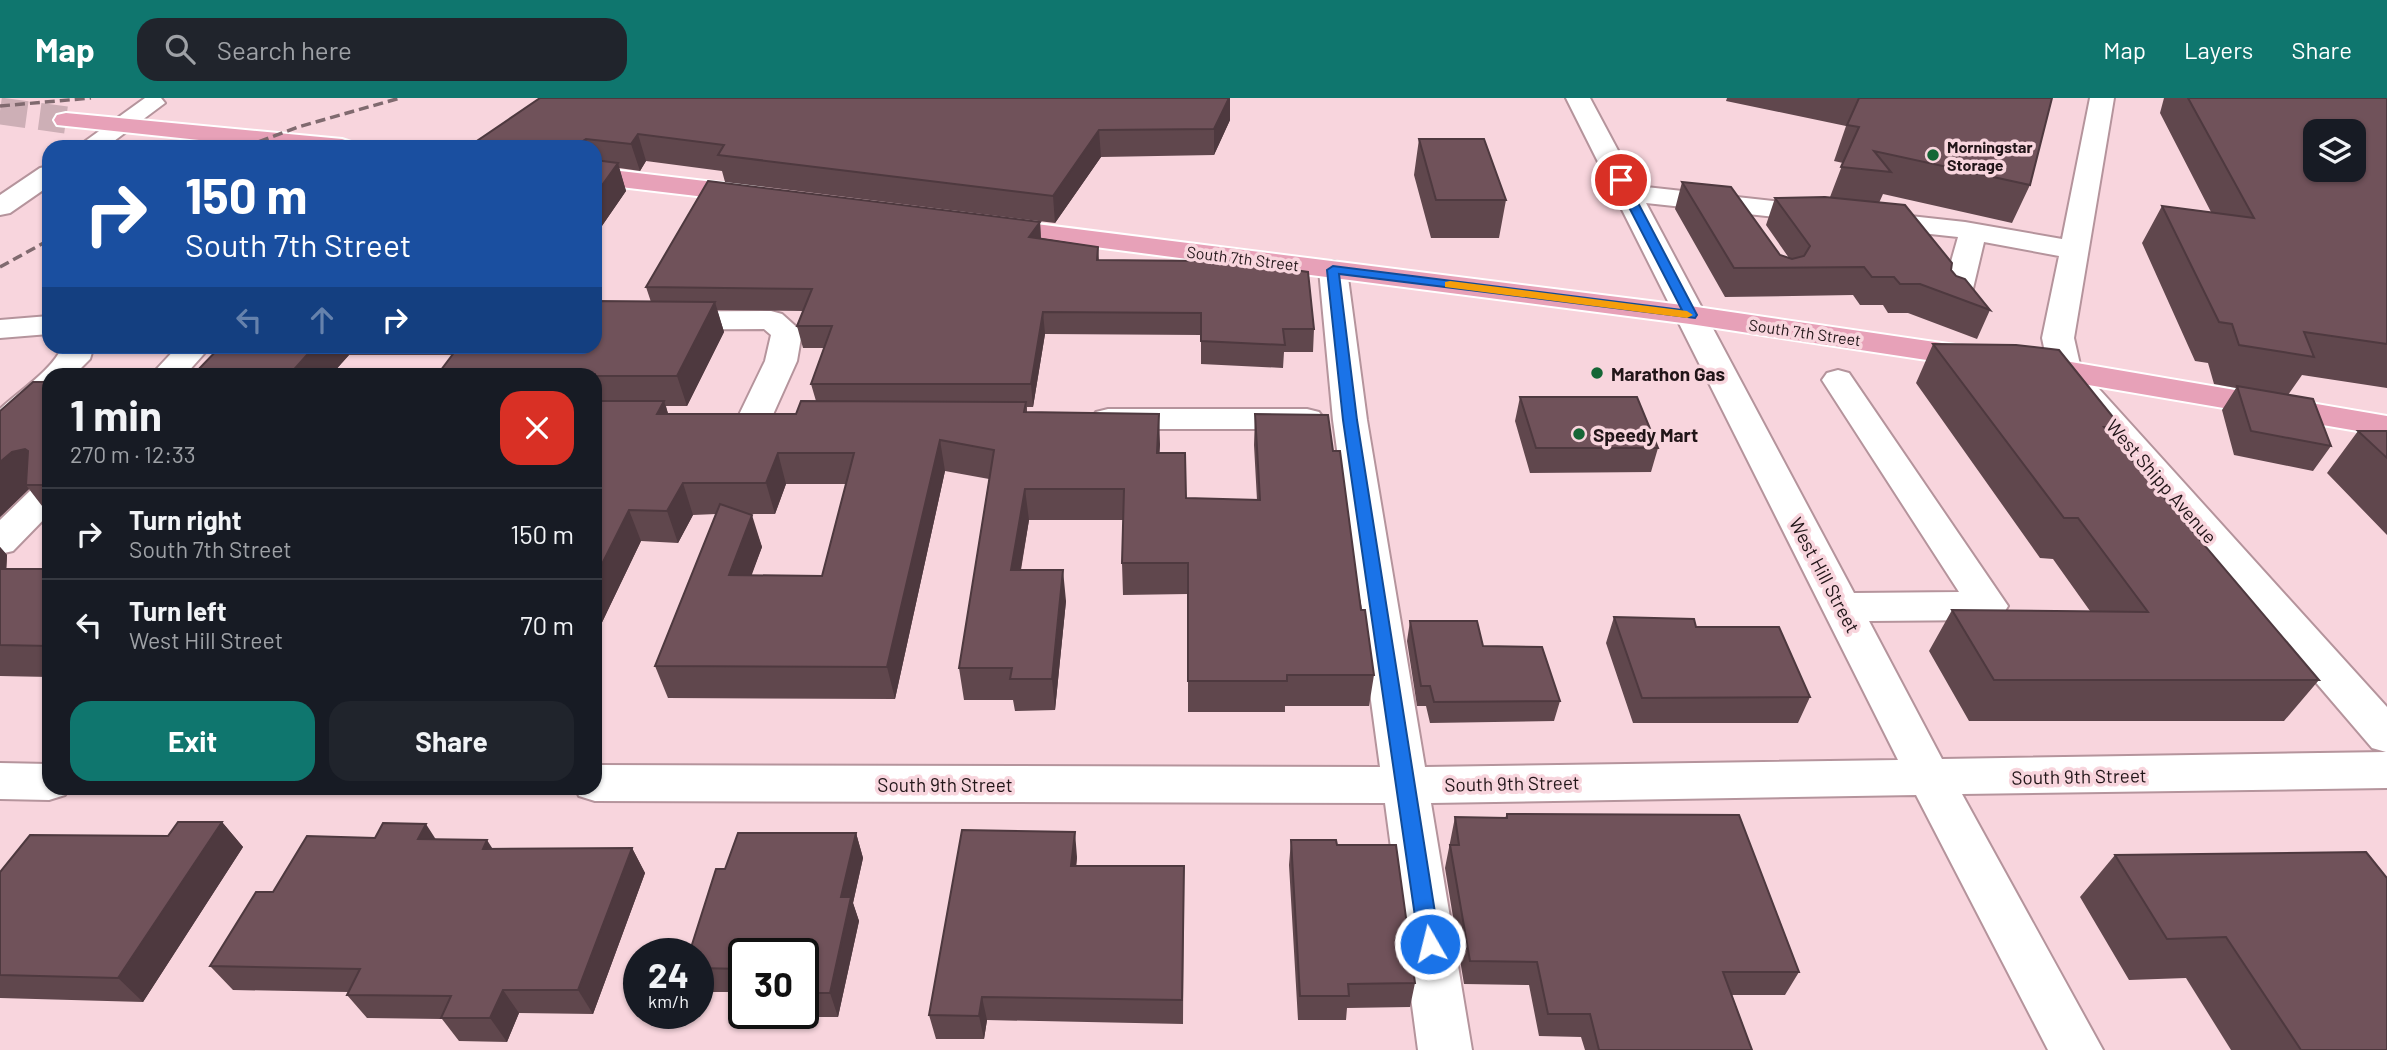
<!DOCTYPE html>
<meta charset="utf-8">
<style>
body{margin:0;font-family:Barlow,sans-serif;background:#20242c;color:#f1f3f6;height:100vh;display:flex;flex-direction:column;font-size:26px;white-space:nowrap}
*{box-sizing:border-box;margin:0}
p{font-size:23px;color:#9ea1a6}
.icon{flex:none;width:38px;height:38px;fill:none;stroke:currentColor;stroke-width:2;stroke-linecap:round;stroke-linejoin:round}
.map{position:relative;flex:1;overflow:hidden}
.panel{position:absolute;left:42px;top:270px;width:560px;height:427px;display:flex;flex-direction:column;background:#171b24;border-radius:21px;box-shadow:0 2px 5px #0004}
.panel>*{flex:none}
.banner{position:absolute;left:42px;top:42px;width:560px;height:214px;border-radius:21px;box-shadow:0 2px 5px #0004;background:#1a4fa0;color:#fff;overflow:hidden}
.tools{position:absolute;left:2303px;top:21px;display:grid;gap:14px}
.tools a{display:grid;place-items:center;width:63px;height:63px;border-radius:14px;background:#171b24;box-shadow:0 2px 5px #0004;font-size:35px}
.speed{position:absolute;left:623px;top:840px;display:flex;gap:14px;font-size:35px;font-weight:700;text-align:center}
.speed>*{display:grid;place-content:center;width:91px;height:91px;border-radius:50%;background:#171b24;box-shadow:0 2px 5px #0004;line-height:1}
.speed small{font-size:18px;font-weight:400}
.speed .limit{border:4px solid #111;border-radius:10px;background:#fff;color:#111}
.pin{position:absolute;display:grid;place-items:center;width:60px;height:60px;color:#fff;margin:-30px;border:4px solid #fff;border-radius:50%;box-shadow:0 2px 7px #0007}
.me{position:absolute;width:77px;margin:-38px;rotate:352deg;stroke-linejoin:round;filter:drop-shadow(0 0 5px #0008)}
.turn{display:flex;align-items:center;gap:24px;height:147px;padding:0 28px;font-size:32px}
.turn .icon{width:91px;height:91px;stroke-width:2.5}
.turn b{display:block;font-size:49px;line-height:60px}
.lanes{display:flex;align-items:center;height:66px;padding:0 28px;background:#0003;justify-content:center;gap:35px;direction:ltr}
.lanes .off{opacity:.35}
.round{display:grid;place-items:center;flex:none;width:74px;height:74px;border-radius:21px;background:#20242c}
.summary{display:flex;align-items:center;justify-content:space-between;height:119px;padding:0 28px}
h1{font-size:42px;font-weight:700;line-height:52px}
.button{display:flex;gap:14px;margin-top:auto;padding:14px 28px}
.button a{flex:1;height:80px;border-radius:21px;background:#0f766e;color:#fff;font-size:28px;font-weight:700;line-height:80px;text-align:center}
.button a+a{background:#20242c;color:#f1f3f6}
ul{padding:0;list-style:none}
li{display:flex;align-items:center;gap:21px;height:91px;padding:0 28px;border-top:2px solid #363941}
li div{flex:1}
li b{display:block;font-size:26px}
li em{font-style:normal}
header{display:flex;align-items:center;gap:42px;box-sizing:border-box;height:98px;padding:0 35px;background:#0f766e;color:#fff}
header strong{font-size:33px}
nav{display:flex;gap:38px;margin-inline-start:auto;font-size:24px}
.search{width:490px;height:63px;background:#20242c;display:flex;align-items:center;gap:18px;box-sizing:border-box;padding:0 24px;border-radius:21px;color:#9ea1a6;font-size:26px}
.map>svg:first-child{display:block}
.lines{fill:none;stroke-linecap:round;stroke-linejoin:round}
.major-tunnel{stroke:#cdafb6;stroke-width:27;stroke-dasharray:27 13;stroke-linecap:butt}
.minor-casing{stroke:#b5949c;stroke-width:4}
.major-casing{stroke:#fff;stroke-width:4}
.minor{fill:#fff;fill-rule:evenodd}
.major{fill:#e7a1b8;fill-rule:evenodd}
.rail{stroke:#806a6f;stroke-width:3.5;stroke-dasharray:10 5;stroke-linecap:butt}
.wall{fill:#60474d;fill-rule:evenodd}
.shaded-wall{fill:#4e393f}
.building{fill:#70525a;stroke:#4e393f;stroke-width:2;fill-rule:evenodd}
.route{fill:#1a73e8;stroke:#114b97;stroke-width:2}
.slow{fill:#f59e0b}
.poi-dot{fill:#156636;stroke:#f8d5dd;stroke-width:2.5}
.labels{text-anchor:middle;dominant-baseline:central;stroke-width:7;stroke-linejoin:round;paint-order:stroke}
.far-poi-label{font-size:16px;font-weight:bold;fill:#211518;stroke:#f8d5dd;text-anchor:start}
.far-street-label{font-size:16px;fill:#211518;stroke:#f8d5dd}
.poi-label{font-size:19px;font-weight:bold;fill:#211518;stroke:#f8d5dd;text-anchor:start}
.street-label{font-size:19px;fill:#211518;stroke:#f8d5dd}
</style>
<header>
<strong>Map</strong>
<div class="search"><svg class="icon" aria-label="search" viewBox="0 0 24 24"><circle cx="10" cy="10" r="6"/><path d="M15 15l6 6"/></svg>Search here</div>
<nav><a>Map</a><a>Layers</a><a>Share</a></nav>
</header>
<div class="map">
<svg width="2387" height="952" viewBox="0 0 2387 952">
<rect width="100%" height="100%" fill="#f8d5dd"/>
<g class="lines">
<!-- major-tunnel -->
<path class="major-tunnel" d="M0,13L66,22"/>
<defs>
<path id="minor" d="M145,0H161L165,5L106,49H77Z
M1566,0H1590L1637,88L1965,124L2062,141L2090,0H2114L2074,240L2081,271L2387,609V690L1962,696L2103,952H2048L1916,697L1431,705L1472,952H1418L1385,705L595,703L579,698L575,690H595V667L1380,669L1333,322L1319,172L1323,166L1333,163L1343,166L1347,172L1367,322L1425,669L1898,662ZM1646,105L1958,139L1941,199L1945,205L1956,208L1967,205L1971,199L1984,144L2059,158L2042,240L2049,273L2372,650L2386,654L1942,661L1869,523L1988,522L2002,518L2008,508L1849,275L1838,272L1827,275L1822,282L1959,494L1854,495Z
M49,68V88L10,115L0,117V97L40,70Z
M771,213L782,216L802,234L797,263L771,321L766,328L754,331L742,328L737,321L765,263L771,237L764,231L595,232V214Z
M49,218V236L0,240V222Z
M62,248H94L90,261L75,276H49V302L12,336L0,339V311C17,295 56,269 62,248Z
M178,248H211L186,276H152Z
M1108,311H1307L1319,314L1324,321L1319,328L1307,331H1108L1096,328L1091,321L1096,314Z
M49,384V416L13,453L0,456V422L36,387Z
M0,665L49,666V690H69L65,697L49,702L0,701Z"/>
<path id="major" d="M66,15L342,41L351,44L355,49H266L57,27L54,22L57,17Z
M595,70L756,89L765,91L769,97L765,103L756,105L595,86Z
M989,120L1690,208L2065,263L2387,318V338L2065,283L1690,226L979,134L975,128L979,122Z"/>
</defs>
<!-- minor casing -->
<use href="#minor" class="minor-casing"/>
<!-- major casing -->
<use href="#major" class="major-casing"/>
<!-- minor -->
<use href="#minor" class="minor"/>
<!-- major -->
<use href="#major" class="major"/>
<!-- rail -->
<path class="rail" d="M0,8L91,0
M245,49L298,29L400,0
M0,169L49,142"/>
</g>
<!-- wall -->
<path class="wall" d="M540,0L1230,22L1214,57L1101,59L1055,125L725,84L722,73L646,63L640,73L619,70L626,93L595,138V49H468Z
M1727,0H2052L2030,87L2012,125L1883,96L1879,105L1951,172L1956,178L1990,212L1977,241L1908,215H1888L1883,207H1860L1853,197L1725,199L1675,111L1682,84L1780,157L1789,160L1766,127L1775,100L1830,99L1843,65L1834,63L1846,28L1726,3Z
M2164,0H2387V290L2302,277L2288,297L2331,348L2313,373L2234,357L2222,312L2236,290L2214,286L2208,265L2195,263L2142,145L2162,108L2211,114L2160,15Z
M1419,41L1506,102L1499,140H1431L1414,77Z
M1040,124L1041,140L1098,149L1099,162L1314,231L1313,254H1284L1283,270L1201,266V237L1045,236L1033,309H1027V314L1160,346L1159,355L1186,400L1257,402L1254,347L1255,316L1333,353L1374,577L1369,608H1285V614H1188V496L1123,497L1122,465L1123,422H1029L1021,472L1066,503L1055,612L1015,613L1013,602H964L959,570L989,381L945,373L895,601L668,600L655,568L716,416L693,417L678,445L641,443L595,539V276H443L441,272L452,257H349L332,276H194L221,248H595L651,204L646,189ZM717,212L803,213L797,228L803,250H824L811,286L816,303L796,316H668L666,308H687L724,234ZM786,386H846L822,478L751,477L762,449L750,416H775Z
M1933,246L2121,329L2114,341L2319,582L2284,623H1969L1929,553L1952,512L2090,513L2053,461L2040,460L1916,285Z
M49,284V417L29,391L0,419V313Z
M1520,299L1658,350L1651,374L1530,375L1515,323Z
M2358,333H2387V437L2327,375Z
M0,449L7,457L6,471H49V579L0,578Z
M1614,519L1696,529L1810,599L1798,625H1633L1606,545Z
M1410,523L1483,548L1560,603L1554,623L1430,625L1426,608H1417L1407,543Z
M1507,716L1799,874L1785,897H1732L1752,952H1585L1581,939L1539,938L1529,887L1464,886L1445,770L1455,719L1505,720Z
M222,724L243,749L143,904L0,900V774L168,738Z
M856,735L863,760L853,805L859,823L838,919H769L768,915H803V856H744V894H698V856L725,771Z
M436,741L493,751L632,750L645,775L593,916L519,915L507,944L459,943L442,921L367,920L347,897L348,894L233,892L210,868L273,794Z
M1291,742L1337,747L1415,885L1410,909L1347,910L1346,922H1298L1289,767Z
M2115,757L2387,952H2231L2186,880L2129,882L2080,799Z
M1077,759L1076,768H1184L1183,926L987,922L984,941H936L929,917Z"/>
<!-- shaded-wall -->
<path class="shaded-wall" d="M1229,0H1230V22L1214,57V31Z
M1099,32L1101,59L1055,125L1053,98Z
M638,36L646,63L640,73L631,46Z
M586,41L589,49H584L583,43Z
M618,65L626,93L595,138V97Z
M1040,124L1041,146L1029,139Z
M715,204L724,234L687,308L677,278Z
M1043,214L1045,236L1033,309L1031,286Z
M315,248H344L349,257L332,276H290Z
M664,303L674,334L657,316Z
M1159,316L1160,346L1158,386L1157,355Z
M940,342L945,373L895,601L887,569Z
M25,351L48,381L26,387L29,391L0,419V364L12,354Z
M778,355L786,386L775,416L766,385Z
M683,385L693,417L678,445L667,413Z
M1025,391L1029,422L1015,504L1011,472Z
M629,412L641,443L595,539V480Z
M752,417L762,449L740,509L729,477Z
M0,449L7,457L5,503L0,497Z
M1063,472L1066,503L1055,612L1052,581Z
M222,724L243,749L143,904L118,880Z
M426,726L442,751L418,741Z
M1075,734L1077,759L1074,792L1071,768Z
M856,735L863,760L853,805L859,823L838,919L830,895L841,799Z
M487,742L503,767L483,751Z
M632,750L645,775L593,916L578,892Z
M503,892L519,915L507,944L490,920Z
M982,899L987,922L984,941L979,918Z"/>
<!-- building -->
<path class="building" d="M540,0H1229L1214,31L1099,32L1053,98L718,57L724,47L638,36L631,46L586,41L583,43L584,49H468Z
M1859,0H2052L2030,87L1874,53L1891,74L1841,69L1859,29L1847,27Z
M2188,0H2387V246L2304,234L2314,259L2239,247L2232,226L2219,224L2162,108L2254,120ZM2315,33H2354V72H2315Z
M1419,41H1484L1506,102H1436Z
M595,62L618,65L595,97Z
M708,83L1040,124L1029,139L1098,149L1097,162L1203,163V159L1308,174L1314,231H1283L1285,247L1201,243V215L1043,214L1031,286H811L832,228H797L812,191L646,189Z
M1682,84L1731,89L1780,157L1792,161L1804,158L1810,148L1775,100L1825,99L1905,107L1952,165L1951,172L1956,178L1965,181L1990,212L1920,186H1900L1894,179H1872L1864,169L1734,170Z
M595,203L715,204L677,278H595V276H566L569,272H441L459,248H595Z
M1933,246L2016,247L2059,252L2121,329H2104L2319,582H1994L1952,512L2148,514L2078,420H2064Z
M221,248H315L290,276H194Z
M33,284H49V387H26L28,353L25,351L12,354L0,364V313Z
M2237,288L2313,301L2331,348L2251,333Z
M1520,299H1637L1658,350H1536Z
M595,303H664L657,316H796L801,303L1026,304L1024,314L1159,316L1157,355H1185L1186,400L1260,402L1255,316L1328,317L1333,353H1340L1361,512H1365L1374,577H1287V583H1188V465H1122L1124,391H1025L1011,472H1063L1052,581H1010L1012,570H959L994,352L940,342L887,569L655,568L720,406L752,417L729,477L822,478L854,355H778L766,385H683L667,413L629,412L595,480Z
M2358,333H2387V360Z
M0,471H49V548L0,547Z
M1614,519L1694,521L1696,529H1779L1810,599L1642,600Z
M1410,523H1477L1483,548L1542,549L1560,603L1434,604L1430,588H1421Z
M1507,716L1739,717L1799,874H1723L1752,952H1599L1590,916H1548L1537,864L1470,863L1450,747H1459L1455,719L1507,720Z
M178,724H222L118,880L0,877V774L30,737L168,738Z
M383,725L426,726L418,741L487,742L483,751L632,750L578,892H503L490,920H441L451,898L347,897L360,871L210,868L256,794H273L307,738L375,740Z
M962,732L1075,734L1071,768H1184L1182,902L982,899L979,918L929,917Z
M738,735H856L841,799H851L830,895H803V856H744V871L698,870V856H689L716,771H725Z
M1291,742H1336L1337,747H1396L1415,885L1348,886L1349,898H1300Z
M2366,754L2387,780V952H2301L2226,839L2167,841L2115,757Z"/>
<!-- route -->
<path class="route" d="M1621,79L1626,82L1697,217L1695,220L1339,176L1357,322L1440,846L1437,852L1430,855L1422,852L1419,846L1343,322L1327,172L1333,168L1682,212L1615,82Z"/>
<!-- slow -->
<path class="slow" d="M1450,183L1687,213L1693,217L1687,220L1445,189V184Z"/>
<!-- markers -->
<g class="poi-dot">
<circle cx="1933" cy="57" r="7"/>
<circle cx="1597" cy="275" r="7"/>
<circle cx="1579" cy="336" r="7"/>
</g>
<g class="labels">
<!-- far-poi labels -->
<g class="far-poi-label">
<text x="1947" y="48">Morningstar<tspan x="1947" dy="18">Storage</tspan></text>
</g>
<!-- far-street labels -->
<g class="far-street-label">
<text transform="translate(1243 160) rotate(7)">South 7th Street</text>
<text transform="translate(1805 234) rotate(8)">South 7th Street</text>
</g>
<!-- poi labels -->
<g class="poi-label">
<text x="1611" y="275">Marathon Gas</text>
<text x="1593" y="336">Speedy Mart</text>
</g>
<!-- street labels -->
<g class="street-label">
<text transform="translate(2162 383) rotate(49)">West Shipp Avenue</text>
<text transform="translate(1825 477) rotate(62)">West Hill Street</text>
<text transform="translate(2079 678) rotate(-1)">South 9th Street</text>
<text transform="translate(1512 685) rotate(-1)">South 9th Street</text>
<text x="945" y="686">South 9th Street</text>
</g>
</g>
</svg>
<div class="tools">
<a><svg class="icon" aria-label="layers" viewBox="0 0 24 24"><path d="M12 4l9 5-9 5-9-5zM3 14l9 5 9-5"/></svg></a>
</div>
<div class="speed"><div>24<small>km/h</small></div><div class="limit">30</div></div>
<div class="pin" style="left:1621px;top:82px;background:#d93025"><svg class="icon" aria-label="arrive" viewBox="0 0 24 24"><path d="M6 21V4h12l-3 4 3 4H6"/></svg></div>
<svg class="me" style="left:1430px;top:846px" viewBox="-20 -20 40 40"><circle r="17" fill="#1a73e8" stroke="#fff" stroke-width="3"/><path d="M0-11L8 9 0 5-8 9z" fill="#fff"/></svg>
<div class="banner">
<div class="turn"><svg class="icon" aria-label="right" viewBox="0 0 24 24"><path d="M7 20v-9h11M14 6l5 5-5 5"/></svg><div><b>150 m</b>South 7th Street</div></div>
<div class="lanes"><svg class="icon off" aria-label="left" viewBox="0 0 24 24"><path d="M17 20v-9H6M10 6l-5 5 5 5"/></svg><svg class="icon off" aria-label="ahead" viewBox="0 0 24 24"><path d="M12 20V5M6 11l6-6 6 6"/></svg><svg class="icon" aria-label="right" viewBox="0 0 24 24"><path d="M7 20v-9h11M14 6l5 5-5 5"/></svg></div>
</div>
<section class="panel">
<div class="summary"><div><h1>1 min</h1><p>270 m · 12:33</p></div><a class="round" style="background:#d93025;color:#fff"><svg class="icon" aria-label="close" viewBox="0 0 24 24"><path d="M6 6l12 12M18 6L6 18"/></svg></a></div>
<ul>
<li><svg class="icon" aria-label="right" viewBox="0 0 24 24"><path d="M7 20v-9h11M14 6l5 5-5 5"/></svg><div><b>Turn right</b><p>South 7th Street</p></div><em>150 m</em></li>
<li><svg class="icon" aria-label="left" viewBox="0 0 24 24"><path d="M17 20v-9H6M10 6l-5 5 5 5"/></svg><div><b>Turn left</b><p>West Hill Street</p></div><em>70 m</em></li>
</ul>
<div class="button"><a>Exit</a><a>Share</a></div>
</section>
</div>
